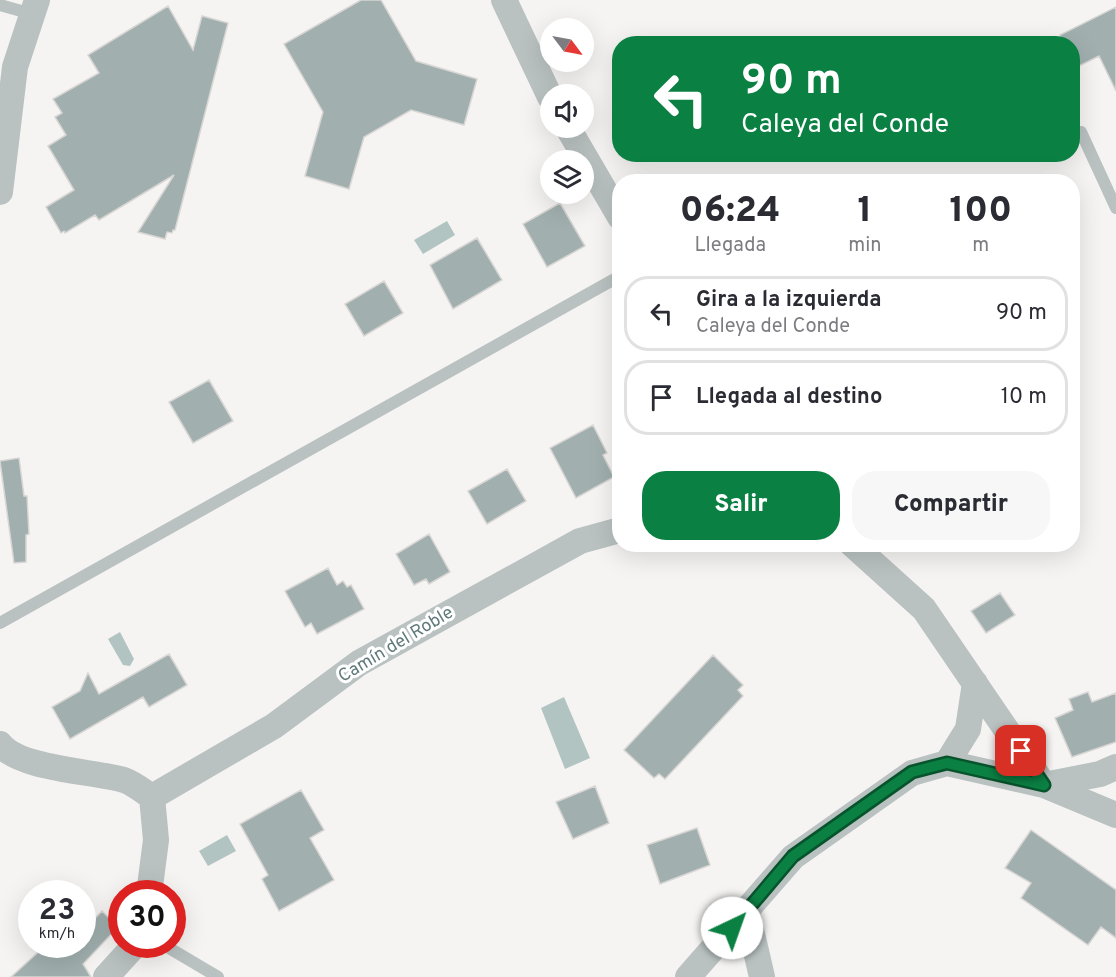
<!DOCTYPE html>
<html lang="es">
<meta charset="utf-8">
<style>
body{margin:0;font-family:Overpass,sans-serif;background:#f7f7f7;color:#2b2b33;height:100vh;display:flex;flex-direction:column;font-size:22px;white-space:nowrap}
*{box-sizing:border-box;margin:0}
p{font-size:20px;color:#7c7c81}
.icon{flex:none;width:33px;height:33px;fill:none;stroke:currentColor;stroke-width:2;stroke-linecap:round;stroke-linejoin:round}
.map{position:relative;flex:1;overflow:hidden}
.panel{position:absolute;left:612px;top:174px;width:468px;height:378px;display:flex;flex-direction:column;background:#fff;border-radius:24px;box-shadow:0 6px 24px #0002}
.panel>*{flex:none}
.top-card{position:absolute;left:612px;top:36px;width:468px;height:126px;border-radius:24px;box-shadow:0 6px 24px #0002;background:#0b8043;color:#fff;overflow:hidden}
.needle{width:39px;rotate:122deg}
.tools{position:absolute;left:540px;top:18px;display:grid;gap:12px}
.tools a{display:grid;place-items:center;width:54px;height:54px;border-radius:50%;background:#fff;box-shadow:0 6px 24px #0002;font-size:30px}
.speed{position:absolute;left:18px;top:880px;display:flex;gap:12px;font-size:30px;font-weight:700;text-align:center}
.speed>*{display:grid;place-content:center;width:78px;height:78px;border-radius:50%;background:#fff;box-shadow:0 6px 24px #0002;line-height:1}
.speed small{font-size:15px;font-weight:400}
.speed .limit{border:9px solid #d22;background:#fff;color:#111}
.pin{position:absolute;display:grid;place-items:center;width:51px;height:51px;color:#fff;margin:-26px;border-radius:12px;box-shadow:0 3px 9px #0006}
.me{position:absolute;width:66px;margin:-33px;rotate:42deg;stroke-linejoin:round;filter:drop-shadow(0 0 4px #0008)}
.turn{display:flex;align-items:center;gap:21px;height:126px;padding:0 30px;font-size:27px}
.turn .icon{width:78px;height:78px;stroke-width:2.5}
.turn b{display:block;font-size:42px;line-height:51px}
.eta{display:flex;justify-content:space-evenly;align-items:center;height:102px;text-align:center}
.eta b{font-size:36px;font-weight:800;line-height:42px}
.action{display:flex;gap:12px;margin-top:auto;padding:12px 30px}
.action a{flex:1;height:69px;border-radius:24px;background:#0b8043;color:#fff;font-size:24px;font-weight:800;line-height:69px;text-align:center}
.action a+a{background:#f7f7f7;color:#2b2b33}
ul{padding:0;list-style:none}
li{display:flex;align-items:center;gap:18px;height:75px;margin:0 12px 9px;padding:0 18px;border:3px solid #e1e1e2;border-radius:24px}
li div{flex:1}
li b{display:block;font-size:22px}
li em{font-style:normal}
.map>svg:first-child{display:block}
.water{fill:#b2c4c2}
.building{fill:#a1afaf;stroke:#d7d6d4;stroke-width:1.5}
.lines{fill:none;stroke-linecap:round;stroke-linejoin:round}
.lane{stroke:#b9c1c1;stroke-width:12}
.street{stroke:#b9c1c1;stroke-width:26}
.route-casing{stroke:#07532c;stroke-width:15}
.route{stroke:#0b8043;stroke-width:10}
.labels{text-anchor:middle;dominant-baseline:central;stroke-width:6;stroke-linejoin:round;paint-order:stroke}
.street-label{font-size:18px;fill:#617a7b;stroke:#fff}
</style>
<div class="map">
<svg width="1116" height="977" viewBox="0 0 1116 977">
<rect width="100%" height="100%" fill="#f5f4f2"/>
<!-- water -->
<path class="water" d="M447,221L455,235L423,254L414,240Z
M120,632L134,659L130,666L123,665L108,639Z
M564,697L590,758L565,769L541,708Z
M227,835L236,851L208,866L199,851Z"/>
<!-- building -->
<path class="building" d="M361,0H381L416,61L477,79L464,125L411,110L364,137L349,189L305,176L323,112L284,44Z
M168,6L193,50L202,16L228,23L175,230H173L172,233L167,232L165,239L138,232L174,175L99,220L95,215L65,233L64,231L61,233L46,207L74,190L48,146L66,135L55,117L62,113L53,99L99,73L88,55Z
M1116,7V91L1099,56L1077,67L1072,59V44H1065L1060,35Z
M560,203L585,246L547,267L523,224Z
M477,238L502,280L453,309L430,265Z
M384,281L403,313L364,336L345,304Z
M209,380L233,421L193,443L169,402Z
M593,425L607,453L603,455L614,477L576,498L550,448Z
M19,458L24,496H27L29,534L26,535V562L14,563L0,461Z
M507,469L526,501L487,524L468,491Z
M429,534L450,572L429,584L426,579L414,585L396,554Z
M328,568L337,585L343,581L347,587L351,585L364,609L317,634L311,623L305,627L285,591Z
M1000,593L1015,615L986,633L971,611Z
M169,654L187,685L149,707L143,697L70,739L52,707L80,691L88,673L99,694Z
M713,655L743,685L738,690L743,696L665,779L659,774L654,778L624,750Z
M1088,692L1092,702L1116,693V742L1072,757L1055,718L1073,710L1069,699Z
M595,786L609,823L573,839L556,802Z
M301,790L324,830L310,838L334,880L279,911L262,879L268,875L240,824Z
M697,828L710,865L660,884L647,845Z
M1031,830L1116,890V938L1101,927L1088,945L1021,898L1031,883L1005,868Z
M102,911L118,927L83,964L91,977H11L46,945H82V932Z"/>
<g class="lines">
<!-- lane -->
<path class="lane" d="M0,5L32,14
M1081,132L1116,208
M0,623L620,276
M164,945L218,977"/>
<!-- street -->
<path class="street" d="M504,0L550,97
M568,128L620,217
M0,192L15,67L37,0
M852,544L924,609L1044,785
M0,744C20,769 92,771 124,780C133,783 143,791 152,797
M947,763L968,729L975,683
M1044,785L1100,774L1116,767
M152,797L274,726L359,663L580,541L620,530
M149,894L156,840L152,797
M747,912L762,977
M106,977L135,945
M688,977L793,857L912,773L947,763L1044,785L1116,815"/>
</g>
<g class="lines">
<defs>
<path id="route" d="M732,928L793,856L912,772L947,763L1044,785L1021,751"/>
</defs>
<!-- route casing -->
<use href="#route" class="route-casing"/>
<!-- route -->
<use href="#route" class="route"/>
</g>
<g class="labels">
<!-- street labels -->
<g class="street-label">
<text transform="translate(396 645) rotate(-31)">Camín del Roble</text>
</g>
</g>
</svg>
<div class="tools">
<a><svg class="needle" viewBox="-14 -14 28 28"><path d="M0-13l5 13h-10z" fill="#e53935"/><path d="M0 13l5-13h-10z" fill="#7c7c81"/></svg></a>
<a><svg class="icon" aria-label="sound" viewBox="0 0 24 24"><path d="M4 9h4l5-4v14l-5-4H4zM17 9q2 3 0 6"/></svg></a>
<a><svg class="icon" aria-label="layers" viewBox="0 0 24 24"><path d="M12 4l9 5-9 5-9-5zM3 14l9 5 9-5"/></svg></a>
</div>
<div class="speed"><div>23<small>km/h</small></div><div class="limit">30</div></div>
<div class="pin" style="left:1021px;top:751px;background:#d93025"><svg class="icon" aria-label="arrive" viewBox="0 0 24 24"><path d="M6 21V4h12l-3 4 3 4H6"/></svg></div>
<svg class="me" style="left:732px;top:928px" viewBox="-20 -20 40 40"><circle r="19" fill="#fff"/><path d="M0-13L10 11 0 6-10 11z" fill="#0b8043"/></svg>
<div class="top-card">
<div class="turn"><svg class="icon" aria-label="left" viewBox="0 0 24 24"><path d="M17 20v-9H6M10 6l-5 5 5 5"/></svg><div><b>90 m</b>Caleya del Conde</div></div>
</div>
<section class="panel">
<div class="eta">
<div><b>06:24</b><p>Llegada</p></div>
<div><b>1</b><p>min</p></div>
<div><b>100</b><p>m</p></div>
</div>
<ul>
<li><svg class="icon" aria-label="left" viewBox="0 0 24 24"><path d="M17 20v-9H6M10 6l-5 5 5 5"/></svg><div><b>Gira a la izquierda</b><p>Caleya del Conde</p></div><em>90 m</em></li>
<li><svg class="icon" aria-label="arrive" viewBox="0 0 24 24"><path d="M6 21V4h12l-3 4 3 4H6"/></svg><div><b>Llegada al destino</b></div><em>10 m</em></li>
</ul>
<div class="action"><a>Salir</a><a>Compartir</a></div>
</section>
</div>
